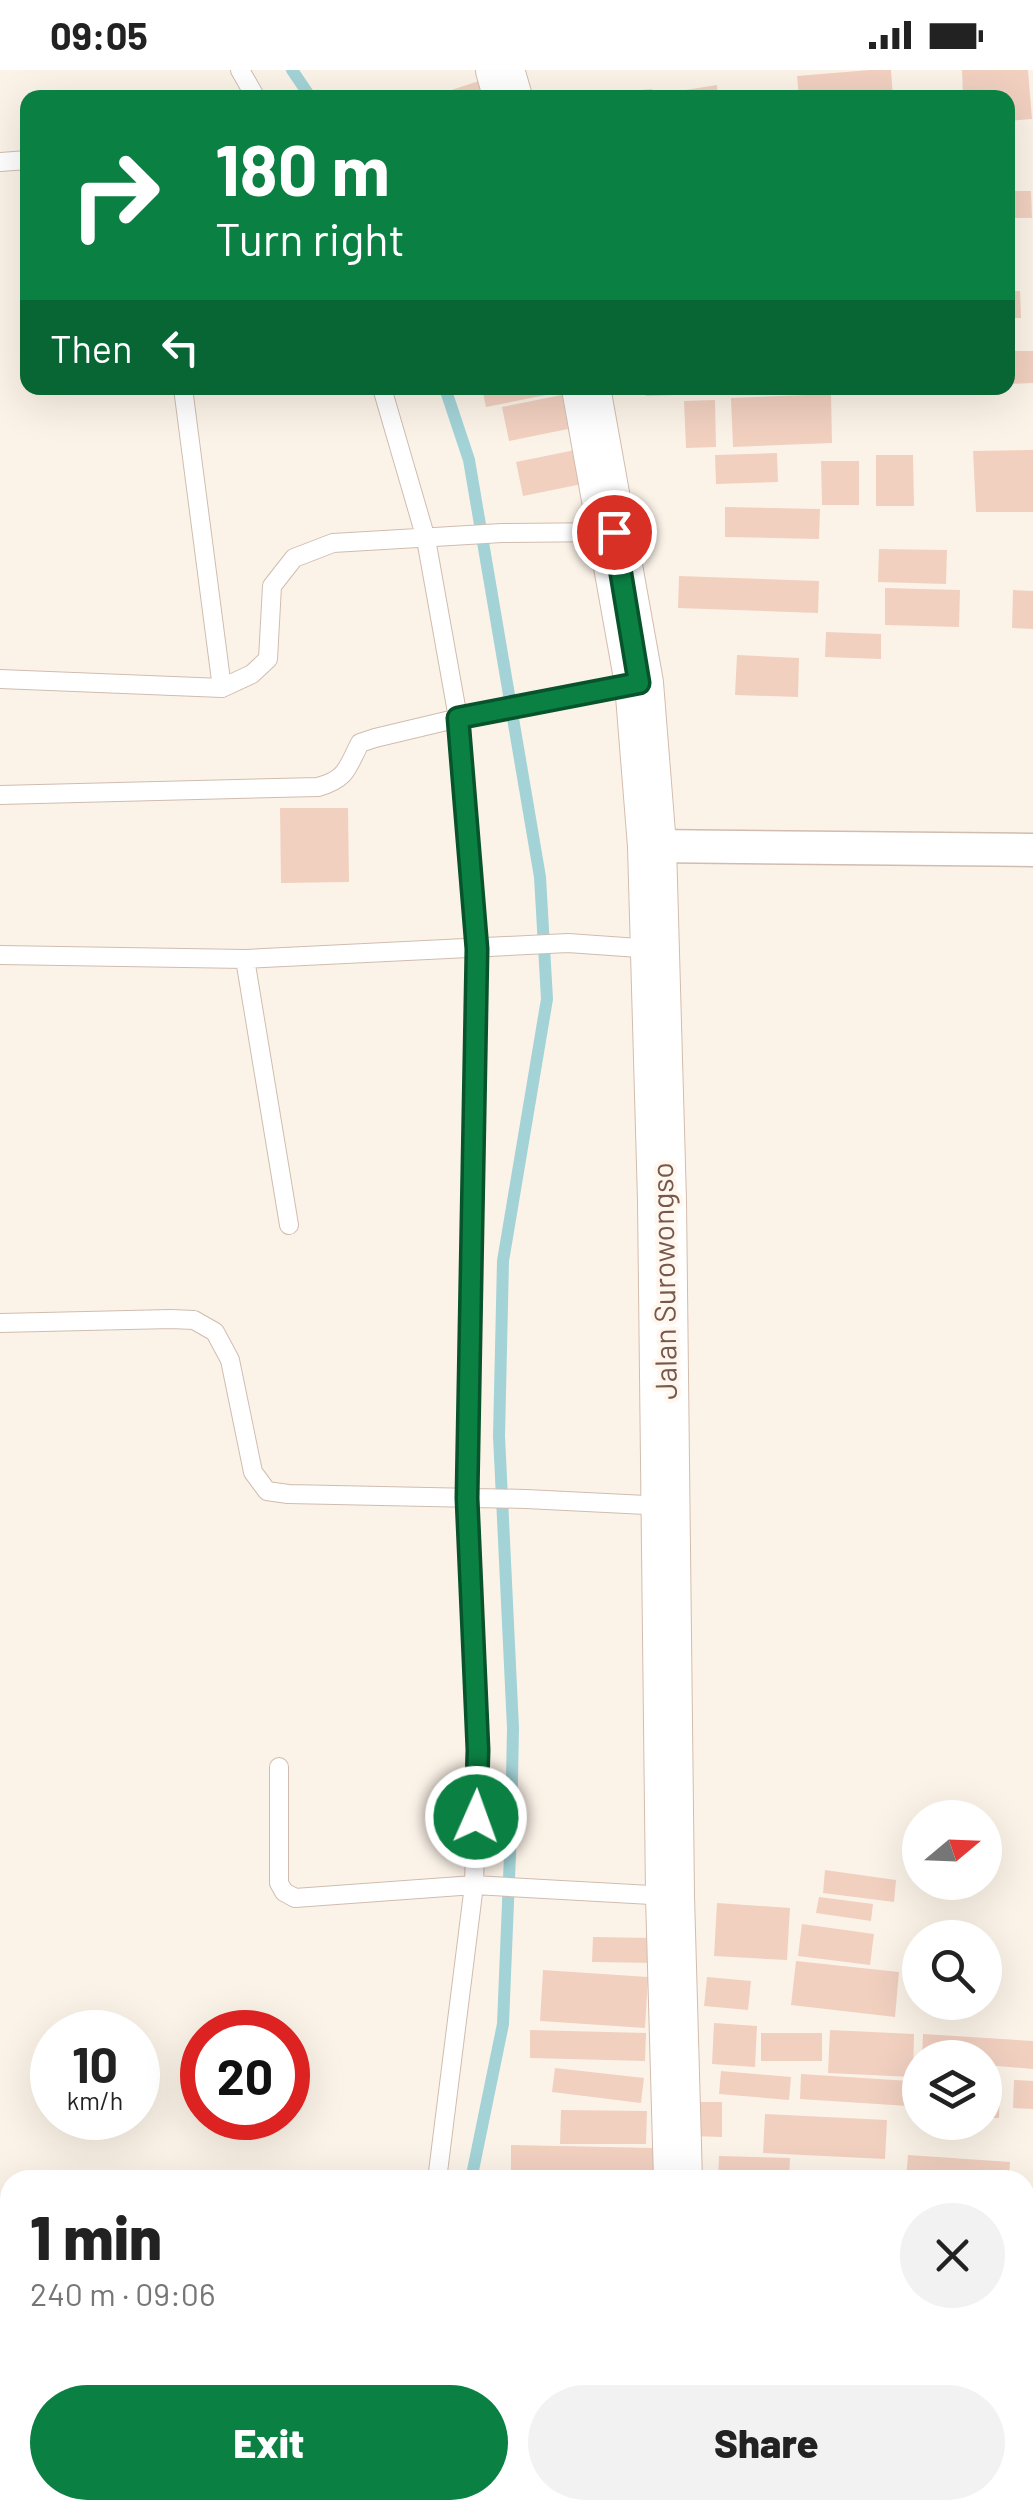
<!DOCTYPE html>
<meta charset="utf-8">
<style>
body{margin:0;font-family:Barlow,sans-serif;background:#f2f2f2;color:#222;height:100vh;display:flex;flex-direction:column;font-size:38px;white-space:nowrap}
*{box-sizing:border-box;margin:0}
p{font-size:32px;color:#767676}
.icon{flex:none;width:55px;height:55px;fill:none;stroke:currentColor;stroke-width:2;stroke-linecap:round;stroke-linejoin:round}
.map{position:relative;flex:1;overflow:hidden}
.panel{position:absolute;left:0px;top:2100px;width:1035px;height:350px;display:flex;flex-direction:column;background:#fff;border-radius:30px 30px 0 0;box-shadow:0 10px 40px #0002}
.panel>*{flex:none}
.guide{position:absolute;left:20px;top:20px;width:995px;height:305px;border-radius:20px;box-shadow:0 10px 40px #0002;background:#0b8043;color:#fff;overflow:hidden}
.needle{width:65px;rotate:71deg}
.controls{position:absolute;left:902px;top:1730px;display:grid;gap:20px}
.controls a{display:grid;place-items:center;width:100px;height:100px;border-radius:50%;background:#fff;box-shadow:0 10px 40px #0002;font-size:50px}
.speed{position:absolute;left:30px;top:1940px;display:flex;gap:20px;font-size:50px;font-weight:700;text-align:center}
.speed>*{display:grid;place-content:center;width:130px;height:130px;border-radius:50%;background:#fff;box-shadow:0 10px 40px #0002;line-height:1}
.speed small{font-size:25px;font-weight:400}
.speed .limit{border:15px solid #d22;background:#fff;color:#111}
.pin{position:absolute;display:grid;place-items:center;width:85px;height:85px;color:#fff;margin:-42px;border:5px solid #fff;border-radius:50%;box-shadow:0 2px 10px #0007}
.me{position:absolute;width:110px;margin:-55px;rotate:2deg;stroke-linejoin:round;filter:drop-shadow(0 0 8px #0008)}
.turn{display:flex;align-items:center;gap:35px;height:210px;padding:0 30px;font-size:45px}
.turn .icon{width:130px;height:130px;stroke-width:2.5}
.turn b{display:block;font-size:70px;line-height:85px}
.then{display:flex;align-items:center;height:95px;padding:0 30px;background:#0003;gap:20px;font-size:38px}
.round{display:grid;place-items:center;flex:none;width:105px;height:105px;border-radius:52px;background:#f2f2f2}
.headline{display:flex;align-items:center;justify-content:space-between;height:170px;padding:0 30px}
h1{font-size:60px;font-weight:800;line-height:75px}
.cta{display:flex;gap:20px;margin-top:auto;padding:20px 30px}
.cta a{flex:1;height:115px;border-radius:60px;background:#0b8043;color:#fff;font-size:40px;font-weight:800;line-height:115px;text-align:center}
.cta a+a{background:#f2f2f2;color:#222}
.status{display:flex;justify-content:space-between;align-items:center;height:70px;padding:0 50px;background:#fff;direction:ltr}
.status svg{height:28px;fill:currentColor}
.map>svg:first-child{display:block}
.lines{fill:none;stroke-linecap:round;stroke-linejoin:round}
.stream{stroke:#a3d3d7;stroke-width:12}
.building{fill:#f1d0c0}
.lane-casing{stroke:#d0bcb0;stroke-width:20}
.street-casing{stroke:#d0bcb0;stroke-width:35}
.secondary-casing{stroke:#d3bcae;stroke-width:50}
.lane{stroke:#fff;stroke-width:18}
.street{stroke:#fff;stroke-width:32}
.secondary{stroke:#fff;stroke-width:48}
.route-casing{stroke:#07532c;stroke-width:25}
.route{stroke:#0b8043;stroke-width:18}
.labels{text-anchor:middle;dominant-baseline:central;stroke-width:8;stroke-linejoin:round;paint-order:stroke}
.street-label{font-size:30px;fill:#76584c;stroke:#fff7ee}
</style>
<div class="status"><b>09:05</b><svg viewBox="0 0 49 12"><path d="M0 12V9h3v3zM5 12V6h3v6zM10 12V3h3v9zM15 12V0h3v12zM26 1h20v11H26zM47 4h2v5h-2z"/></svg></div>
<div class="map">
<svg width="1033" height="2450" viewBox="0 0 1033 2450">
<rect width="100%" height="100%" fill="#fcf3e8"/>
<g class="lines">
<!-- stream -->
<path class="stream" d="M292,0L311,28
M445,318L469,390L540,807L547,929L503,1191L499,1366L513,1658L511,1760L503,1954L471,2110
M394,2450L397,2440"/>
</g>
<!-- building -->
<path class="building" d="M870,0H891L893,28H799L797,6Z
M962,0H1028L1032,49L1008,51V28H963Z
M482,10L488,28H430V27Z
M717,15L718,28H674L673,22Z
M652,19L653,28H589V25Z
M1008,121H1031L1032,148H1008Z
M1008,221H1020L1021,248H1008Z
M1008,281H1033V313L1008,314Z
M482,318H565L566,321L486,337Z
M645,318H734V323L646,326Z
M742,318H832V321L743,325Z
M831,324L832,373L733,377L731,328Z
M562,325L568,359L509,371L502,337Z
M715,330L716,377L686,378L684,331Z
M575,380L582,414L523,426L516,392Z
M1033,380V442H976L973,381Z
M777,383L778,412L716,414L715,385Z
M876,385H913L914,436H876Z
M821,391H859V435H822Z
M725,437L820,439L819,469L725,467Z
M879,479L947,480L946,514L878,512Z
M679,506L819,511L818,543L678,538Z
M885,518L960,520L959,557L885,555Z
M1013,520L1033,521V559L1012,558Z
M826,562L881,564V589L825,587Z
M737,585L799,588L798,627L735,625Z
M280,738H348L349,812L281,813Z
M825,1800L896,1810L894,1832L823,1823Z
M819,1827L873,1834L871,1851L816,1843Z
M717,1833L790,1838L787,1890L714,1886Z
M802,1854L874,1864L870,1895L798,1886Z
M593,1867L655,1868V1893L592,1892Z
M796,1891L899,1902L895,1947L791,1935Z
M543,1900L648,1907L645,1958L540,1951Z
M707,1907L751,1911L748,1940L704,1936Z
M714,1953L757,1956L755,1997L712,1994Z
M530,1960L646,1963L645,1991L530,1988Z
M830,1960L914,1964L913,2007L828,2003Z
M761,1963H822V1991H761Z
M923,1964L1033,1971V1999L985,1995V1988H922Z
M555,1998L644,2008L641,2033L552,2022Z
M721,2001L791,2007L789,2030L719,2024Z
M801,2004L910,2011L908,2036L800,2029Z
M985,2009L1000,2010L999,2048H985Z
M1014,2010L1033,2011V2039L1013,2038Z
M691,2032H722V2067L690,2066Z
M561,2040L647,2041L646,2074H560Z
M765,2044L887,2050L885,2089L763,2083Z
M511,2075L654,2078V2110L511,2107Z
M908,2085L1010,2092L1009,2110H906Z
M719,2086L790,2088L789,2110L718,2109Z
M1025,2137H1033V2172L1025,2171Z
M1025,2247H1033V2303H1025Z
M1025,2309H1033V2333H1025Z
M1025,2380L1033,2381V2422L1025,2421Z
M1025,2430L1033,2431V2450L875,2443V2440H1025Z
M485,2440H542V2446L484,2444Z
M554,2440H650V2449L553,2447Z
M719,2443L749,2445V2450H719Z"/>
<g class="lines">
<defs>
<path id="lane" d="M240,0L256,28
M0,92L28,90
M183,318L222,618
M382,318L426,469L458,648L477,879L467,1428L478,1680L474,1815L437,2110
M0,609L222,618L252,604L268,589L272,516L294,488L333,473L502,463L609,462
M0,725L318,717C347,709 347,698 360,673L375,668L484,642L638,613
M0,885L245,889L568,873L653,879
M245,889L289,1155
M0,1253L171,1249L194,1250L215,1262L230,1290L253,1402L267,1421L288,1424L526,1429L666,1436
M279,1697V1813L284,1822L295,1828L474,1815L669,1826
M371,2450L372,2440"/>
<path id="street" d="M652,776L1033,780"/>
<path id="secondary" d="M500,0L508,28
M586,318L639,613L652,776L662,1131L670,1826L678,2110
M687,2440L688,2450"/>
</defs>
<!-- lane casing -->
<use href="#lane" class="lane-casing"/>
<!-- street casing -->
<use href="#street" class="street-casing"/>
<!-- secondary casing -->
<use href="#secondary" class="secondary-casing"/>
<!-- lane -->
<use href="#lane" class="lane"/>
<!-- street -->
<use href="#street" class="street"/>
<!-- secondary -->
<use href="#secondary" class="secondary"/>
</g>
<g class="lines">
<defs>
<path id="route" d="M476,1747L478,1680L467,1428L477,879L458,648L639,613L614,462"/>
</defs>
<!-- route casing -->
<use href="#route" class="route-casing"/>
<!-- route -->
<use href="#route" class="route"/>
</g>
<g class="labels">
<!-- street labels -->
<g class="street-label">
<text transform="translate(663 1211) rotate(-91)">Jalan Surowongso</text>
</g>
</g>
</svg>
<div class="controls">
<a><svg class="needle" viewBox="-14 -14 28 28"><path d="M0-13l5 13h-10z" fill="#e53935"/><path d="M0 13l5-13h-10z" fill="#767676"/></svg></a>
<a><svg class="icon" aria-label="search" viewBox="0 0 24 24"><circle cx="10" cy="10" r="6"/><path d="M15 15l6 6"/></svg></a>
<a><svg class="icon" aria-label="layers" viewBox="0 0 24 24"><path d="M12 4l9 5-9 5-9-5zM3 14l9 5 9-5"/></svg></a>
</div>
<div class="speed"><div>10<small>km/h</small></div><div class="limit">20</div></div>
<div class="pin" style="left:614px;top:462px;background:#d93025"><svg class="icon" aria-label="arrive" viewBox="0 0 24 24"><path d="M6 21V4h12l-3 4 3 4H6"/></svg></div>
<svg class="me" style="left:476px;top:1747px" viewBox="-20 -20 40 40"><circle r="17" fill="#0b8043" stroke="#fff" stroke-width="3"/><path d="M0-11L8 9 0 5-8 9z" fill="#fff"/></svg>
<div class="guide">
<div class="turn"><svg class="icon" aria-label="right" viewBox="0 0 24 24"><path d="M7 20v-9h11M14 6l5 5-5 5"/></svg><div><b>180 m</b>Turn right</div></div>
<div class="then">Then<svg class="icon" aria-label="left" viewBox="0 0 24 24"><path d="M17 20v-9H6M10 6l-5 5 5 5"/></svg></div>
</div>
<section class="panel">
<div class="headline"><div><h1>1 min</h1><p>240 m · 09:06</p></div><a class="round"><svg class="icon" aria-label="close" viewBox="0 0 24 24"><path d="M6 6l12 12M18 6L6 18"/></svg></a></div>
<div class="cta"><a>Exit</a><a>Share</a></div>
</section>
</div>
